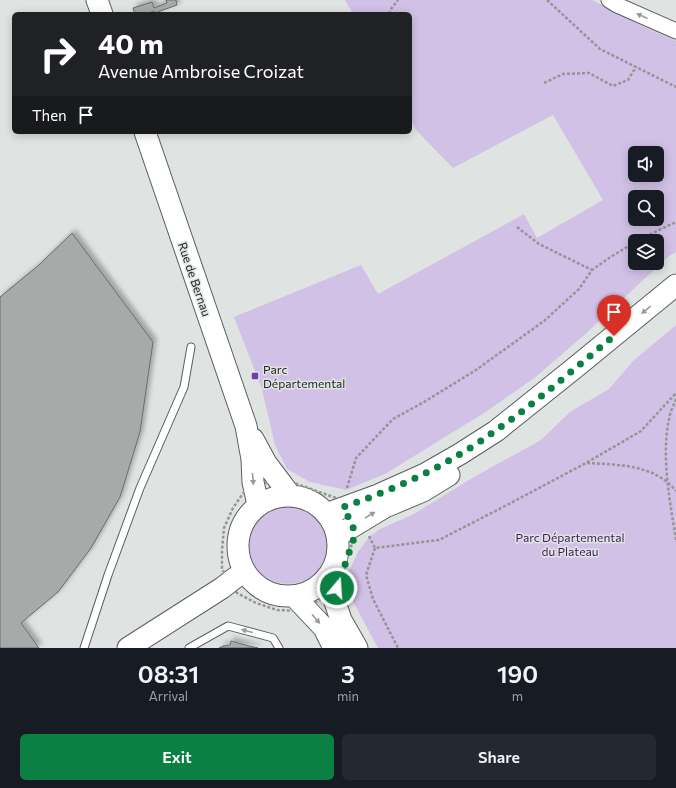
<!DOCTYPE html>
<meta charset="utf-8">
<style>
body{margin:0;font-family:Commissioner,sans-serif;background:#242831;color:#f1f3f6;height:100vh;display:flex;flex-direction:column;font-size:15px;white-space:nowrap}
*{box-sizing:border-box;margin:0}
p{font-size:13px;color:#9ea1a6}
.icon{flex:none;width:22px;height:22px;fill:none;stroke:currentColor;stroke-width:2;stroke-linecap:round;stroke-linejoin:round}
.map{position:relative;height:648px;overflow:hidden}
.side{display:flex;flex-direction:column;background:#171b24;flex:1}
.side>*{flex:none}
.top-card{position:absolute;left:12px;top:12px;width:400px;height:122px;border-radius:6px;box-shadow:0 2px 10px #0003;background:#202124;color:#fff;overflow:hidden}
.controls{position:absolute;left:628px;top:146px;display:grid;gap:8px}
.controls a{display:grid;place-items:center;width:36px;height:36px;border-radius:6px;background:#171b24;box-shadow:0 2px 10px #0003;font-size:20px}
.pin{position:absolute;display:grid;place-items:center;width:34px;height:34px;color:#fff;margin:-41px -17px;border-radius:50% 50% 50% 0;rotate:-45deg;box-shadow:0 0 4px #0007}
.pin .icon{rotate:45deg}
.me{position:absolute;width:44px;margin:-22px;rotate:18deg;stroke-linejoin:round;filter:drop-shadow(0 0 3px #0008)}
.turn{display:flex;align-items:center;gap:14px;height:84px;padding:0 20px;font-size:18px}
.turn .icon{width:52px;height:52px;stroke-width:2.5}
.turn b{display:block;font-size:28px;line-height:34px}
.then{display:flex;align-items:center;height:38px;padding:0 20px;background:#0003;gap:8px;font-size:15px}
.eta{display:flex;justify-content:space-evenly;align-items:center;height:68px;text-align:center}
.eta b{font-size:24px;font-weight:600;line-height:28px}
.cta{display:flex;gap:8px;margin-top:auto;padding:8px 20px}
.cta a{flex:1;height:46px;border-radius:6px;background:#0b8043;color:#fff;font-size:16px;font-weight:600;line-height:46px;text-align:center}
.cta a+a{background:#242831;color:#f1f3f6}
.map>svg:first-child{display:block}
.green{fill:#d1c1e7;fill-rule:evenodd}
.building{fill:#a6aba9;stroke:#686c6b;filter:url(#shadow)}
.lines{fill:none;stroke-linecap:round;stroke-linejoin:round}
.lane-casing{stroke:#5a5e5c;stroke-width:9}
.street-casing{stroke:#5a5e5c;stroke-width:17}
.secondary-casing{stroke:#5a5e5c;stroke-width:23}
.path{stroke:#939695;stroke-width:2.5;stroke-dasharray:3 2;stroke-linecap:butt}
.lane{stroke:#fff;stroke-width:7}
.street{stroke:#fff;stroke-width:15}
.secondary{stroke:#fff;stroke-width:21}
.oneway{fill:#9a9b9a}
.route{stroke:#0b8043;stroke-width:7;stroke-dasharray:0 12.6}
.poi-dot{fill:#773aaf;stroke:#dfe4e2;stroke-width:1.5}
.labels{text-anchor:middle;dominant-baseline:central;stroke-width:3;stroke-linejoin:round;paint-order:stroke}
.street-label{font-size:12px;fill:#1e201f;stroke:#dfe4e2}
.poi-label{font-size:12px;fill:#1e201f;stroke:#dfe4e2;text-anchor:start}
.park-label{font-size:12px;fill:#3b1a5a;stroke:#dfe4e2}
</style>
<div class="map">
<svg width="676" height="648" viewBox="0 0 676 648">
<defs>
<filter id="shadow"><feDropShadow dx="3.5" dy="-3.5" stdDeviation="2" flood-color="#0004"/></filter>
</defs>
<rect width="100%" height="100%" fill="#dfe4e2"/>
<!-- green -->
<path class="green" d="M345,0H592L642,26L676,41V252L669,256L582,337L533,379L484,413L385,474L346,490L310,482L287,469L275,445L262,389L234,317L361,265L378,294L524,214L537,238L603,200L553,115L453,168L416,130L410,118V14H353ZM635,153H657V175H635ZM635,197H657V219H635ZM635,241H657V263H635Z
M676,325V648H378L351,598L348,573L358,552L369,537L380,529L412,515L474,477L541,440L570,412L609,389L633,361Z
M248 544a40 40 0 1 1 80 0a40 40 0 1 1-80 0Z"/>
<!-- building -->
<path class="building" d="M166,0H176L177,5L155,13L154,11L146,14H135L133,8L152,2L154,8L167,3Z
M72,233L153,342L140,432L120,497L91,548L58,592L21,623L39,648H0V297L39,265Z
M231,641L249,646L258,648H219L223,646L230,645Z"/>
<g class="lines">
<defs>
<path id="lane" d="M84,648L108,575L140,488L184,387L191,347
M189,648L228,626L273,638L279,648"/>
<path id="street" d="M609,0L617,5L676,31"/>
<path id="secondary" d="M97,0L102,14
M145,132L246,426L252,459L253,482L258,505
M253,439L266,463L290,495
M238 546a50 50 0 1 1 100 0a50 50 0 1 1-100 0Z
M326,514L378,495L425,474L460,454L496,431L577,366L676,285
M337,536L385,507L423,491L449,475
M329,576L335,602L341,620L357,648
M294,596L324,628L334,648
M128,648L222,588L244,571"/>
</defs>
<!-- lane casing -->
<use href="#lane" class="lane-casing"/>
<!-- street casing -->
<use href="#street" class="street-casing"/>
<!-- secondary casing -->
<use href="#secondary" class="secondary-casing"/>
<!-- path -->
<path class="path" d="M547,0L600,49L676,87
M389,14L391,9L398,0
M544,83L563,74L589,73L613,86L628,80L636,67
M517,227L539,244L592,270
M636,241L676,222
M676,399C674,405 670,412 669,419C661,458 670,501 676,540
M587,463C619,465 654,464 676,491
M286,480L336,498L348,515L353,526L354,538L337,588L333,593L299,611L277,610L256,603L237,593L222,569V550L224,528L233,508L244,492L266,483Z
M347,488L356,458L393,419L424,402L476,370L544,321L579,289L592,270L609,258L635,242
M369,536L375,548L439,540L507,505L586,463L641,431L676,393
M375,548L366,575L373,599L398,648"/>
<!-- lane -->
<use href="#lane" class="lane"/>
<!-- street -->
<use href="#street" class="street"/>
<!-- secondary -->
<use href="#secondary" class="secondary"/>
</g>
<!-- one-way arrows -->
<defs><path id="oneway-solid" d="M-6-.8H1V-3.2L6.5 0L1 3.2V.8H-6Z"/></defs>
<g class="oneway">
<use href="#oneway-solid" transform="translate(642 16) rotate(-156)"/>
<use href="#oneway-solid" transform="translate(646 310) rotate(141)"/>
<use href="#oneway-solid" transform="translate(253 479) rotate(85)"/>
<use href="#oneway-solid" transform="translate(370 515) rotate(-31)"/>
<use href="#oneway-solid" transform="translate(316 619) rotate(49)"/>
<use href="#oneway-solid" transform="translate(247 631) rotate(-165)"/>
</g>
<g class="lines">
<!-- route -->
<path class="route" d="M337,588L354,538L353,526L343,507C397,489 450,464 495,431C537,402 575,368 614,336"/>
</g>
<!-- markers -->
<rect class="poi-dot" x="251" y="372" width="8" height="8" rx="2"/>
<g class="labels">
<!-- street labels -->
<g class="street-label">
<text transform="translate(195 279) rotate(71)">Rue de Bernau</text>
</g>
<!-- poi labels -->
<g class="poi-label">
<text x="263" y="369">Parc<tspan x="263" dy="14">Départemental</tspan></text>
</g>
<!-- park labels -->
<g class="park-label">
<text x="570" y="537">Parc Départemental<tspan x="570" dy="14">du Plateau</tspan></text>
</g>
</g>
</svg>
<div class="controls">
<a><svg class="icon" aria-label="sound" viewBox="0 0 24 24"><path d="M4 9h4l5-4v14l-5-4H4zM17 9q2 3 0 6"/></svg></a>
<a><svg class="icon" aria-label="search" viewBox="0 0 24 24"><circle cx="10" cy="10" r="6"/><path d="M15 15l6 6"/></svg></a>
<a><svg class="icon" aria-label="layers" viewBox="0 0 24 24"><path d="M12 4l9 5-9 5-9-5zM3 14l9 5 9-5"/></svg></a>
</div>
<div class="pin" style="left:614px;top:336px;background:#d93025"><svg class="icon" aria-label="arrive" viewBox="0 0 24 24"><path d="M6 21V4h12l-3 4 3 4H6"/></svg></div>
<svg class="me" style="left:337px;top:588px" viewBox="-20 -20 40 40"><circle r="17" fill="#0b8043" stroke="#fff" stroke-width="3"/><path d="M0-11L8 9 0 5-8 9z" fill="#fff"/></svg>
<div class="top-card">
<div class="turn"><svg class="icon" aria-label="right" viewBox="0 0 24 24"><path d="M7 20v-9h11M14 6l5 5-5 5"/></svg><div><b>40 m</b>Avenue Ambroise Croizat</div></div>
<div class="then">Then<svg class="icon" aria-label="arrive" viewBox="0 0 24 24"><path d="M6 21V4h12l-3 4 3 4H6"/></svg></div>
</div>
</div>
<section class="side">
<div class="eta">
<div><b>08:31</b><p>Arrival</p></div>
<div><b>3</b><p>min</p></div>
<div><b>190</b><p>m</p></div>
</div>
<div class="cta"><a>Exit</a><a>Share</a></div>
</section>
